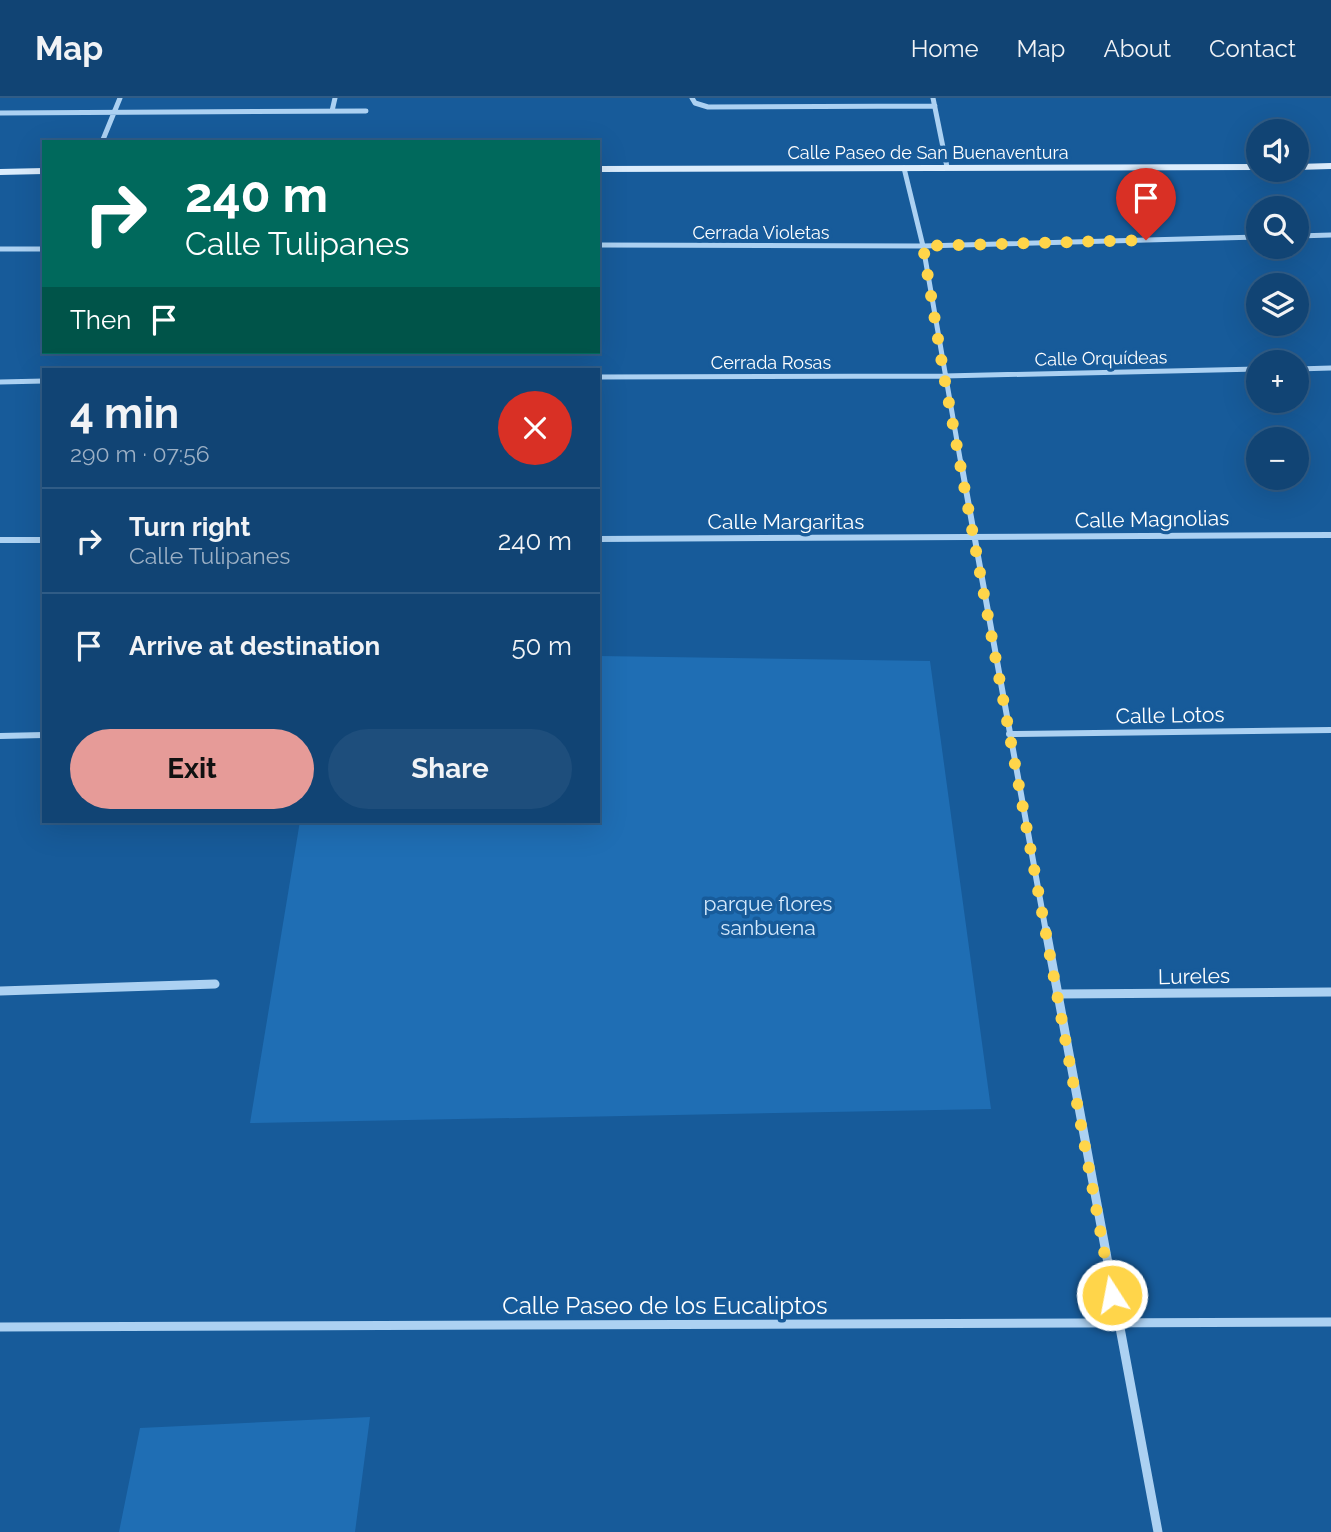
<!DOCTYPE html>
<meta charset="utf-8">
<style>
body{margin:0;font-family:Raleway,sans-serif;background:#1e4e7c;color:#f1f3f6;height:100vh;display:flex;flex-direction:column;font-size:26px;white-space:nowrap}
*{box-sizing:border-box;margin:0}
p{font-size:23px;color:#9cb0c5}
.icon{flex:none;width:38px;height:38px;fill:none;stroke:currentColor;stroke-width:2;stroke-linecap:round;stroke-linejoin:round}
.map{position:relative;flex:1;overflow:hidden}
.sheet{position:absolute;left:42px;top:270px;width:558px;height:455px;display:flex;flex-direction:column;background:#114474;border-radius:0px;box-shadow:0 7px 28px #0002,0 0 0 2px #305c86}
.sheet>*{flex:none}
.banner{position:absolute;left:42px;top:42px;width:558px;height:214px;border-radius:0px;box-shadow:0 7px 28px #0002,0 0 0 2px #305c86;background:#00695c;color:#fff;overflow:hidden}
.tools{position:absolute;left:1246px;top:21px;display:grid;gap:14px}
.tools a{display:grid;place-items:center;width:63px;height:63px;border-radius:50%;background:#114474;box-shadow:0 7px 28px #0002,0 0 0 2px #305c86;font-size:35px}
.pin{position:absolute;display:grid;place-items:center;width:60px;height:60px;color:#fff;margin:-72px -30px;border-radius:50% 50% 50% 0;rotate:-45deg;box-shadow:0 0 7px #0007}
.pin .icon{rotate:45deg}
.me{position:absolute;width:77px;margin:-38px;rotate:349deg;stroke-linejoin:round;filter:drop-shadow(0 0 5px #0008)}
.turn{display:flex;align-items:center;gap:24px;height:147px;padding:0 28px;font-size:32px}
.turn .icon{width:91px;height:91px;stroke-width:2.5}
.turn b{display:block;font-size:49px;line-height:60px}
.then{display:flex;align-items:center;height:66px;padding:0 28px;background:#0003;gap:14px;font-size:26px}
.round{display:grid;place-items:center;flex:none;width:74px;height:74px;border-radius:37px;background:#1e4e7c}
.head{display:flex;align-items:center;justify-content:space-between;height:119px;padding:0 28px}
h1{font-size:42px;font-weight:700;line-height:52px}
.button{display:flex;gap:14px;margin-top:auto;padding:14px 28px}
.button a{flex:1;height:80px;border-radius:42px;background:#e69b98;color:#111;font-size:28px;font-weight:700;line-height:80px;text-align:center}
.button a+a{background:#1e4e7c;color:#f1f3f6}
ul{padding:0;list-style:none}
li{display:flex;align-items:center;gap:21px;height:105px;padding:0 28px;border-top:2px solid #305c86}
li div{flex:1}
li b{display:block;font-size:26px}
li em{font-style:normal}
header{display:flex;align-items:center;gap:42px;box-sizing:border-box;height:98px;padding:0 35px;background:#114474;border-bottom:2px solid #305c86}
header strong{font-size:33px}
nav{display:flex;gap:38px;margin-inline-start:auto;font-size:24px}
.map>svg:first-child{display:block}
.green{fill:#1f6eb4}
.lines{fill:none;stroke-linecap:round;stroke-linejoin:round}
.minor-far2{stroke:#acd1f2;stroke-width:5}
.minor-far1{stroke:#acd1f2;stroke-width:6}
.minor{stroke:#acd1f2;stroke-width:9}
.secondary{fill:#dbecfc;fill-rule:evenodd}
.wall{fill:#21639e}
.route{stroke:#ffd54a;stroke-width:12;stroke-dasharray:0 21.6}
.labels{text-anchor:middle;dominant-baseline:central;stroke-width:7;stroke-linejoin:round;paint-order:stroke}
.far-street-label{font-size:18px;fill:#fff;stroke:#175b9a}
.street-label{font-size:21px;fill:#fff;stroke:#175b9a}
.park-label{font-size:21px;fill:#d4e9fc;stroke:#175b9a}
.near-street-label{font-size:24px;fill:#fff;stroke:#175b9a}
</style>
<header>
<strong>Map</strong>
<nav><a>Home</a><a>Map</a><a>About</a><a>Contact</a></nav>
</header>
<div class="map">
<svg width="1331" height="1434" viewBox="0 0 1331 1434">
<rect width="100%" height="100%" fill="#175b9a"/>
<!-- green -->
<path class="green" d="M599,558L930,563L991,1011L250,1025L300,723H598Z
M370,1319L355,1434H119L140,1330Z"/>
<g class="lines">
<!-- minor-far2 -->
<path class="minor-far2" d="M692,0L695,5L708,9L935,8
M933,0L947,69
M332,13L335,0
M0,15L366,13
M102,44L120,0
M904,70L923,148L961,366
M1297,138L1331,137
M598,147L923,148L1258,139
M0,151H44
M1297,271L1331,270
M598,279L944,278L1258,271
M0,284L44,283"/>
<!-- minor-far1 -->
<path class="minor-far1" d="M961,364L1046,834
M598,441L1331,437
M0,442H44
M1009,636L1331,632
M0,638L44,637"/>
<!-- minor -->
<path class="minor" d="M1046,832L1158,1434
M0,893L215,886
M1057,896L1331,894
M0,1229L1331,1224"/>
<!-- secondary -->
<path class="secondary" d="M1331,65V71L1297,72V66Z
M1258,66V72L598,74V68Z
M44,70V76L0,77V71Z"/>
</g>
<!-- wall -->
<path class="wall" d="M367,254H455L367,256Z"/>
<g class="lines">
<!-- route -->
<path class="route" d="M1112,1197L944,278L923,148L1146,142"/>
</g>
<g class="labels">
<!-- far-street labels -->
<g class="far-street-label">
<text x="928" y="54">Calle Paseo de San Buenaventura</text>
<text x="761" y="134">Cerrada Violetas</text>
<text transform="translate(1101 260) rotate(-1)">Calle Orquídeas</text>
<text x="771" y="264">Cerrada Rosas</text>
</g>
<!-- street labels -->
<g class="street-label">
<text transform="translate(1152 421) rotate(-1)">Calle Magnolias</text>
<text x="786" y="423">Calle Margaritas</text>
<text transform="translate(1170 617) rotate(-1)">Calle Lotos</text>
<text transform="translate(1194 878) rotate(-1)">Lureles</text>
</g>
<!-- park labels -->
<g class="park-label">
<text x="768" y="805">parque flores<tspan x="768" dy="24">sanbuena</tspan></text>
</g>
<!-- near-street labels -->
<g class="near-street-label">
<text x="665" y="1207">Calle Paseo de los Eucaliptos</text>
</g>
</g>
</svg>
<div class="tools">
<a><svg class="icon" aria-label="sound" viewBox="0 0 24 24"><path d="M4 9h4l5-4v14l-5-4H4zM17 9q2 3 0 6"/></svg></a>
<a><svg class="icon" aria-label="search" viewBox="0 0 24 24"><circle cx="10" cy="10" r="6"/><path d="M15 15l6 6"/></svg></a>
<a><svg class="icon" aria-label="layers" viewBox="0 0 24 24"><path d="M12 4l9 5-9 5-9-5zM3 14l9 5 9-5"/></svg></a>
<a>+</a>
<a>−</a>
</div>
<div class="pin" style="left:1146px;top:142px;background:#d93025"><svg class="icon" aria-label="arrive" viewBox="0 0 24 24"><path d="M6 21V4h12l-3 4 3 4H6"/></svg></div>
<svg class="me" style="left:1112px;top:1197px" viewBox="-20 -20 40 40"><circle r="17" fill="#ffd54a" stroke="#fff" stroke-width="3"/><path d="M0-11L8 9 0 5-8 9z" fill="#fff"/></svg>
<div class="banner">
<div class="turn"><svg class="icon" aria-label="right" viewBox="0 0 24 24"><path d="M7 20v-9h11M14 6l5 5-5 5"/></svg><div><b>240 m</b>Calle Tulipanes</div></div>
<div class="then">Then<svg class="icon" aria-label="arrive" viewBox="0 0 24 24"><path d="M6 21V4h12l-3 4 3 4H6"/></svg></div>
</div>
<section class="sheet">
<div class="head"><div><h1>4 min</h1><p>290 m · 07:56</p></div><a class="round" style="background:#d93025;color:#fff"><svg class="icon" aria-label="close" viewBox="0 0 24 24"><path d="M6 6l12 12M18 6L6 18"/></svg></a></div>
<ul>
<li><svg class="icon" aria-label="right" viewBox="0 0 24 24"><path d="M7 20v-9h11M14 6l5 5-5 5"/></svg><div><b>Turn right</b><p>Calle Tulipanes</p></div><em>240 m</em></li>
<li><svg class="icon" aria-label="arrive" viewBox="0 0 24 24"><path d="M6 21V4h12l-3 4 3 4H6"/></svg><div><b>Arrive at destination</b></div><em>50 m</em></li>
</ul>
<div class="button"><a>Exit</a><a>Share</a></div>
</section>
</div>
